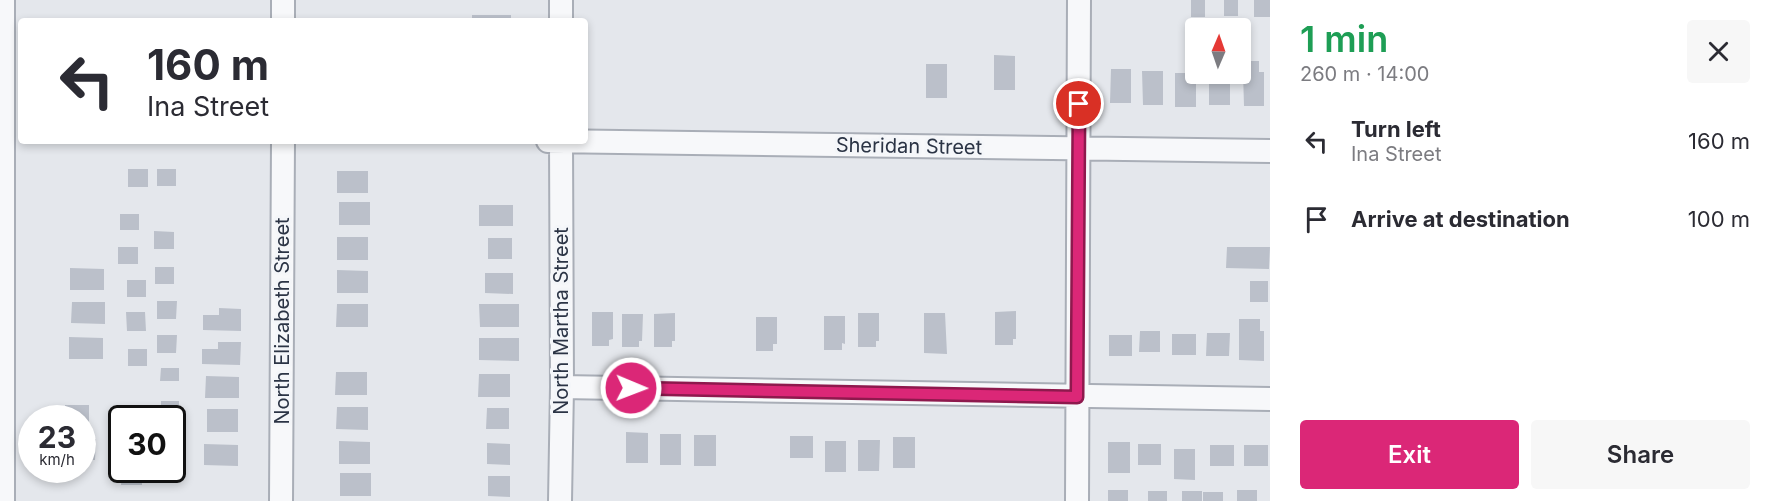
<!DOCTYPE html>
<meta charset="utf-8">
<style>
body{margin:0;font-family:Inter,sans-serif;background:#f7f7f7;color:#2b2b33;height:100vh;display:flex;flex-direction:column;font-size:22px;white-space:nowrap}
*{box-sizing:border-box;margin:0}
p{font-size:20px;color:#7c7c81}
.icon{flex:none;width:33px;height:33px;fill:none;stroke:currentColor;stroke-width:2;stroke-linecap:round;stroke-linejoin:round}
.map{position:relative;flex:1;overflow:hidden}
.panel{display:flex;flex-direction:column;background:#fff;width:510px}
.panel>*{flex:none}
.hud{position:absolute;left:18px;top:18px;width:570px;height:126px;border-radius:6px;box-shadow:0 3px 9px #0003;background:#fff;color:#2b2b33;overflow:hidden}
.needle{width:39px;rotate:2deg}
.buttons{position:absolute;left:1185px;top:18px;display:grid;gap:12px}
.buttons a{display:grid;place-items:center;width:66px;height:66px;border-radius:6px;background:#fff;box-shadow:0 3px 9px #0003;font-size:30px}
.speed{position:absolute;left:18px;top:405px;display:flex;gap:12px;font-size:30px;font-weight:700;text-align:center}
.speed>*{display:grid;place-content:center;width:78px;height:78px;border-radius:50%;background:#fff;box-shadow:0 3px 9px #0003;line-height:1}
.speed small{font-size:15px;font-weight:400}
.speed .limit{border:3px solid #111;border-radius:9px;background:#fff;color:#111}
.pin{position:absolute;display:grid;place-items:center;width:51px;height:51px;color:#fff;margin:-26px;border:3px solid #fff;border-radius:50%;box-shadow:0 2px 6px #0007}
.me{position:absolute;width:66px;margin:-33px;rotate:91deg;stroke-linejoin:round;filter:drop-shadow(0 0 4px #0008)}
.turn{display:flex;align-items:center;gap:21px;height:126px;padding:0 30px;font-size:27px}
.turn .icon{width:78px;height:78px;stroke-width:2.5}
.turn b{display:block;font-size:42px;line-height:51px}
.round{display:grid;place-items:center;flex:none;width:63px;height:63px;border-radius:6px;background:#f7f7f7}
.headline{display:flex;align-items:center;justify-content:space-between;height:102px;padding:0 30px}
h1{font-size:36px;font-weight:600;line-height:45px;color:#1e9e55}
.action{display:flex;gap:12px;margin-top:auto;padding:12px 30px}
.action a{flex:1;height:69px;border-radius:6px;background:#db2777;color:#fff;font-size:24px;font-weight:600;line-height:69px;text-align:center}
.action a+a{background:#f7f7f7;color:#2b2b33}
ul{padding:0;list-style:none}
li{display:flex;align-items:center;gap:18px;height:78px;padding:0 30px}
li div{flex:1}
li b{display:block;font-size:22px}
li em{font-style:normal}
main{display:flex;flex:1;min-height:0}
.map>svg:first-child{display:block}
.building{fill:#bbc0ca}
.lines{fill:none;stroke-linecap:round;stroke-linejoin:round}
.minor-casing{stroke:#a9aeb7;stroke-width:26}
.minor{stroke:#f7f8fa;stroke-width:22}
.route-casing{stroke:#8e194d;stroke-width:15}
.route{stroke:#db2777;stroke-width:10}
.labels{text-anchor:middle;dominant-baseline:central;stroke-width:6;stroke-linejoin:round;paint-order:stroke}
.street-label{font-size:20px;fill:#2b3445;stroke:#f4f6f9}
</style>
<main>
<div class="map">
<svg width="1270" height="501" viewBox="0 0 1270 501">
<rect width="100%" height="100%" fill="#e4e7ec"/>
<!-- building -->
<path class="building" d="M1191,0H1205V17H1191Z
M1224,0H1238V16H1224Z
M1254,0H1270V17H1254Z
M472,15H511V21H472Z
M994,55L1015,56V90H994Z
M1245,61H1259V72H1264V106H1244L1243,72H1246Z
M926,64H947V98H926Z
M1111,69H1131V103H1110Z
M1142,71H1163V105H1143Z
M1175,73H1196V107H1175Z
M1209,74H1230V105H1209Z
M128,169H148V187H128Z
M157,169H176V186H157Z
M337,171H368V193H337Z
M339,202H370V225H339Z
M479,205H513V226H479Z
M120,214H139V230H120Z
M154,231L174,232V249H154Z
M337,237H368V260H337Z
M488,238H512V259H488Z
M118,247H138V264H118Z
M1227,247H1270L1269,269L1226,268Z
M155,267H174V284H155Z
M70,268L104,269V290H70Z
M337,270L368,271V293H337Z
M485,273H513V294L485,293Z
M127,280H146V297H127Z
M1250,281H1268V302H1250Z
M157,301H177L176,319H157Z
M72,302H105V324L71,323Z
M337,304H368V327H336Z
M479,304H519V327H480Z
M219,308L241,309V331L203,330V315H219Z
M1016,311V339H1013V345H995V312Z
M126,312H145L146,331H127Z
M592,312H613V339L609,340V346H592Z
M675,313V341H672V347H654V314Z
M858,313H879V341H876V347H858Z
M924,313H945L947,354L924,353Z
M622,314H643L642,341H639V347H622Z
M824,316H845V344L842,343V350H824Z
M756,317H777V344H773V351H756Z
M1239,319H1260V331H1264V361L1239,360Z
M1140,331H1160V352H1139Z
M1207,333H1230L1229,356H1206Z
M1172,334H1196V355H1172Z
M157,335H177L176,353H157Z
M1109,335H1132V356H1109Z
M69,337L103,338V359H69Z
M479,338H519V361L479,360Z
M218,342H241L240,365L202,364V349H218Z
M128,349H147V366H128Z
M161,368H179V381H160Z
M336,372H367V395H335Z
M479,374H510V397H478Z
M206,376L239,377V398H205Z
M161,401H179V414H161Z
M65,405H89V429H82V418H65Z
M337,407H368V430L336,429Z
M487,408H509V429H486Z
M207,409H238V432H207Z
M122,411L144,412V418H122Z
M626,432L648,433V463H626Z
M660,434H681V465H660Z
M694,435H716V466H694Z
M790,436H813V458H790Z
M893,437H915V468H893Z
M82,439H96L95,460H82Z
M858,440H880L879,471H858Z
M339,441L370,442V464H339Z
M825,441H846V472H825Z
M1108,442H1130V473H1108Z
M487,443L510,444V465L487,464Z
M204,444L238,445V466L204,465Z
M1138,444H1161V465H1138Z
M1210,445H1234V466H1210Z
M1244,445H1268V466H1244Z
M1174,449H1195V480L1174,479Z
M122,470H142V485H121Z
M160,470H178V483H160Z
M340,473H371V496H340Z
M488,476H510V497L488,496Z
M1108,490H1128V501H1108Z
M1237,490H1257V501H1237Z
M1148,491H1167V501H1148Z
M1182,491H1202V501H1182Z
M1203,492H1223V501H1203Z"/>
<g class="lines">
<defs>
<path id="minor" d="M3,0V501
M283,21V0
M561,21V0
M548,141L1270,151
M562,387L1270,399
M281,501L283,141
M560,501L562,387L561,141
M1077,501L1079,0"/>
</defs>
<!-- minor casing -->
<use href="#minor" class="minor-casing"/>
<!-- minor -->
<use href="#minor" class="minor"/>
</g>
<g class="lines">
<defs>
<path id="route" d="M631,388L1077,397L1079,104"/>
</defs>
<!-- route casing -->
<use href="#route" class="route-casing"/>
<!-- route -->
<use href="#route" class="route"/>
</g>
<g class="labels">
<!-- street labels -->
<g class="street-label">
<text transform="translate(909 146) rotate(1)">Sheridan Street</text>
<text transform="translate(282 321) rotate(-90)">North Elizabeth Street</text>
<text transform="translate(561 321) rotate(-90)">North Martha Street</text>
</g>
</g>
</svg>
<div class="buttons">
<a><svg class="needle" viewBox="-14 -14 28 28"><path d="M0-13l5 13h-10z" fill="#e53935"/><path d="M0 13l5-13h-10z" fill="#7c7c81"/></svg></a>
</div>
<div class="speed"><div>23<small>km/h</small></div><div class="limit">30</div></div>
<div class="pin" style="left:1079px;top:104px;background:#d93025"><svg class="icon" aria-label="arrive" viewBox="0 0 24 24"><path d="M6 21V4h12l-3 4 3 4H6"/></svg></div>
<svg class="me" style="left:631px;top:388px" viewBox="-20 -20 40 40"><circle r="17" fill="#db2777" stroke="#fff" stroke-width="3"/><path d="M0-11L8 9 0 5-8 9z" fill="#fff"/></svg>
<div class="hud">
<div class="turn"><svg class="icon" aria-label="left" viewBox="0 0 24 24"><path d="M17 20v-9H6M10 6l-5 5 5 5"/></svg><div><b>160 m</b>Ina Street</div></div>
</div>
</div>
<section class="panel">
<div class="headline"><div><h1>1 min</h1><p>260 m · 14:00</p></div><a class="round"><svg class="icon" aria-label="close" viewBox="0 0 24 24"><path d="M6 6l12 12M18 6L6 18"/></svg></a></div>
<ul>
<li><svg class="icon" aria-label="left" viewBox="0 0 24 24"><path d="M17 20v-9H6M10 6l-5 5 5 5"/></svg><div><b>Turn left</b><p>Ina Street</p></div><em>160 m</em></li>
<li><svg class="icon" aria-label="arrive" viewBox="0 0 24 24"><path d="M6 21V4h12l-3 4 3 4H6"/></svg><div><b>Arrive at destination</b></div><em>100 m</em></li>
</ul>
<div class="action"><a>Exit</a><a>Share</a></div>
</section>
</main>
